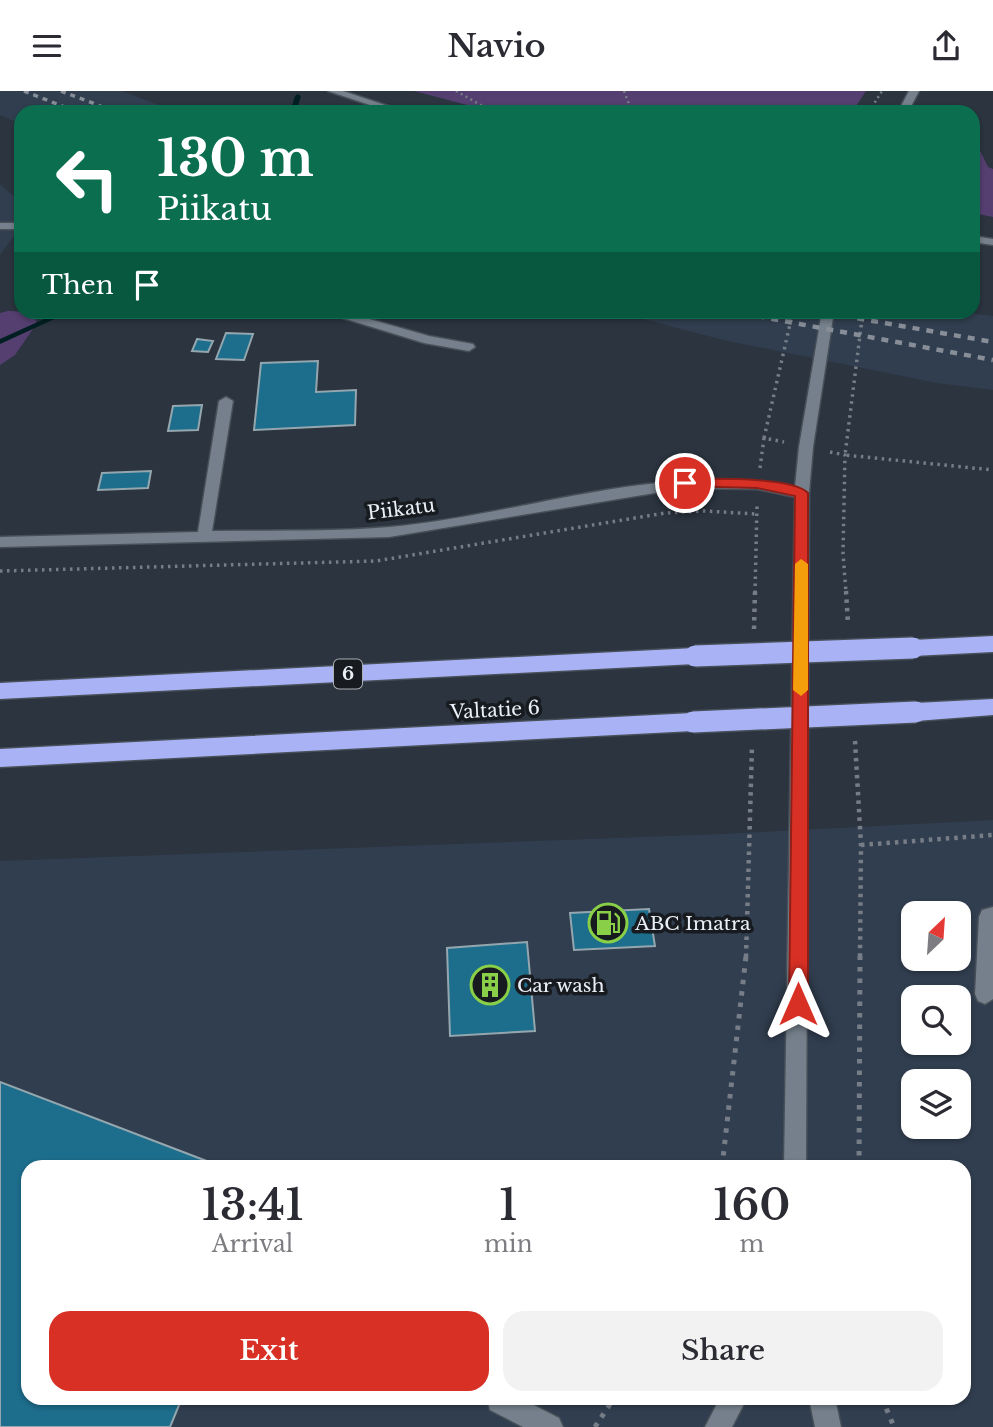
<!DOCTYPE html>
<style>
body{margin:0;font-family:"Libre Baskerville",serif;background:#f2f2f3;color:#2b2b33;height:100vh;display:flex;flex-direction:column;font-size:26px;white-space:nowrap}
*{box-sizing:border-box;margin:0}
p{font-size:23px;color:#7c7c81}
.icon{flex:none;width:38px;height:38px;fill:none;stroke:currentColor;stroke-width:2;stroke-linecap:round;stroke-linejoin:round}
.map{position:relative;flex:1;overflow:hidden}
.details{position:absolute;left:21px;top:1069px;width:950px;height:245px;display:flex;flex-direction:column;background:#fff;border-radius:21px;box-shadow:0 2px 5px #0004}
.details>*{flex:none}
.guide{position:absolute;left:14px;top:14px;width:966px;height:214px;border-radius:21px;box-shadow:0 2px 5px #0004;background:#0b6e4f;color:#fff;overflow:hidden}
.needle{width:46px;rotate:25deg}
.tools{position:absolute;left:901px;top:810px;display:grid;gap:14px}
.tools a{display:grid;place-items:center;width:70px;height:70px;border-radius:14px;background:#fff;box-shadow:0 2px 5px #0004;font-size:35px}
.pin{position:absolute;display:grid;place-items:center;width:60px;height:60px;color:#fff;margin:-30px;border:4px solid #fff;border-radius:50%;box-shadow:0 2px 7px #0007}
.me{position:absolute;width:77px;margin:-38px;rotate:0deg;stroke-linejoin:round;filter:drop-shadow(0 0 5px #0008)}
.turn{display:flex;align-items:center;gap:24px;height:147px;padding:0 28px;font-size:32px}
.turn .icon{width:91px;height:91px;stroke-width:2.5}
.turn b{display:block;font-size:49px;line-height:60px}
.then{display:flex;align-items:center;height:66px;padding:0 28px;background:#0003;gap:14px;font-size:26px}
.eta{display:flex;justify-content:space-evenly;align-items:center;height:119px;text-align:center}
.eta b{font-size:42px;font-weight:600;line-height:49px}
.button{display:flex;gap:14px;margin-top:auto;padding:14px 28px}
.button a{flex:1;height:80px;border-radius:21px;background:#d93025;color:#fff;font-size:28px;font-weight:600;line-height:80px;text-align:center}
.button a+a{background:#f2f2f3;color:#2b2b33}
header{display:flex;justify-content:space-between;align-items:center;height:91px;padding:0 28px;background:#fff;font-size:32px;font-weight:600}
.map>svg:first-child{display:block}
.built{fill:#313e4f;fill-rule:evenodd}
.green{fill:#543f70}
.lines{fill:none;stroke-linecap:round;stroke-linejoin:round}
.stream{fill:#011f22;fill-rule:evenodd}
.building{fill:#1d6d8c;stroke:#94a6ae;stroke-width:2}
.minor-casing{stroke:#474f58;stroke-width:3}
.highway-casing{stroke:#474f58;stroke-width:3}
.path-far3{stroke:#767d87;stroke-width:2.5;stroke-dasharray:2 3.5;stroke-linecap:butt}
.path-far2{stroke:#767d87;stroke-width:3.5;stroke-dasharray:2.5 4.5;stroke-linecap:butt}
.path-far1{stroke:#767d87;stroke-width:4.5;stroke-dasharray:3.5 5;stroke-linecap:butt}
.path{stroke:#767d87;stroke-width:5;stroke-dasharray:4.5 7;stroke-linecap:butt}
.minor{fill:#75808c;fill-rule:evenodd}
.highway{fill:#a8b2f5;fill-rule:evenodd}
.rail-far1{stroke:#878e98;stroke-width:3.5;stroke-dasharray:5 5;stroke-linecap:butt}
.rail{stroke:#878e98;stroke-width:4.5;stroke-dasharray:7 7;stroke-linecap:butt}
.highway-bridge-casing{stroke:#474f58;stroke-width:24;stroke-linecap:butt}
.highway-bridge{stroke:#a8b2f5;stroke-width:21}
.route{fill:#d93025;stroke:#8d1f18;stroke-width:2}
.slow{fill:#f59e0b}
.labels{text-anchor:middle;dominant-baseline:central;stroke-width:7;stroke-linejoin:round;paint-order:stroke}
.shield{fill:#171b20;stroke:#abafb6;stroke-width:2}
.shield-label{font-size:18px;font-weight:bold;fill:#eaeff7}
.street-label{font-size:19px;fill:#eaeff7;stroke:#171b20}
.poi-label{font-size:19px;fill:#eaeff7;stroke:#171b20;text-anchor:start}
</style>
<header><svg class="icon" aria-label="menu" viewBox="0 0 24 24"><path d="M4 6h16M4 12h16M4 18h16"/></svg>Navio<svg class="icon" aria-label="share" viewBox="0 0 24 24"><path d="M12 15V3M7 8l5-5 5 5M5 13v7h14v-7"/></svg></header>
<div class="map">
<svg width="993" height="1336" viewBox="0 0 993 1336">
<rect width="100%" height="100%" fill="#2b343f"/>
<!-- built -->
<path class="built" d="M0,0H122L177,21H21V33L0,24Z
M0,93L21,112V135L0,164Z
M951,220L993,225V299L937,292L723,249L617,221Z
M993,729V1336H0V770L723,743ZM914,822H959V868H914ZM914,906H959V952H914ZM914,990H959V1036H914ZM28,1076H964V1307H28Z"/>
<!-- green -->
<path class="green" d="M414,0H866L852,21H494Z
M973,45L988,76L993,78V126L973,122Z
M8,220L32,221L37,232L15,264L0,274V222Z"/>
<g class="lines">
<!-- stream -->
<path class="stream" d="M298,3L301,5L296,21H290L295,5Z
M62,220H72L0,253V248Z"/>
</g>
<!-- building -->
<path class="building" d="M226,242L253,243L244,269L216,268Z
M197,248L213,250L208,261L192,260Z
M318,270L316,301L356,299L355,334L254,339L261,272Z
M202,314L198,339L168,340L173,315Z
M151,380L148,397L98,399L102,382Z
M649,818L655,855L574,859L570,822Z
M527,851L535,940L450,945L447,857Z
M0,991L217,1074L215,1076H28V1307H182L170,1336H0Z"/>
<g class="lines">
<defs>
<path id="minor" d="M328,0H343L406,21H391Z
M909,0H919L908,21H898Z
M0,132H21V138H0Z
M973,145L993,148V154L973,151Z
M320,220H341L429,245L473,253L475,256L469,260L424,252Z
M822,220H834L813,356L809,402L806,1076H784L795,406L757,398L685,397L389,446L0,456V446L198,441L219,310L226,306L233,310L212,440C271,439 330,441 389,436C524,424 659,369 795,396L799,356Z
M993,816V908L985,913L978,910L975,903L979,826L982,819Z
M487,1307H520L559,1327L563,1336H523L490,1319Z
M720,1307H747L732,1336H705Z
M809,1307H835L841,1336H815Z"/>
<path id="highway" d="M993,545V561L913,565L906,562L903,557L906,552L913,549Z
M695,557L702,559L705,565L702,571L695,573L0,608V592Z
M993,608V624L916,630L909,627L906,621L909,615L916,612Z
M693,622L700,625L703,631L700,637L693,640L0,676V658Z"/>
</defs>
<!-- minor casing -->
<use href="#minor" class="minor-casing"/>
<!-- highway casing -->
<use href="#highway" class="highway-casing"/>
<!-- path-far3 -->
<path class="path-far3" d="M456,0L493,21
M624,0L632,21
M869,21L882,0"/>
<!-- path-far2 -->
<path class="path-far2" d="M863,220L845,364L993,379
M764,347L793,220
M830,361L845,364L843,462L846,502
M760,377L764,347L784,351
M0,480L376,470L665,422L705,420L756,423
M755,502L757,414"/>
<!-- path-far1 -->
<path class="path-far1" d="M846,500L848,533
M754,538L755,500
M855,650L861,754L860,866
M861,754L993,744
M746,866L752,655"/>
<!-- path -->
<path class="path" d="M722,1076L746,865
M859,1076L860,865
M882,1307L894,1336
M595,1336L614,1307"/>
<!-- minor -->
<use href="#minor" class="minor"/>
<!-- highway -->
<use href="#highway" class="highway"/>
<!-- rail-far1 -->
<path class="rail-far1" d="M24,0L77,21
M61,0L116,21"/>
<!-- rail -->
<path class="rail" d="M730,220L993,269
M816,220L993,251"/>
<defs>
<path id="highway-bridge" d="M695,565L913,557
M693,631L916,621"/>
</defs>
<!-- highway-bridge casing -->
<use href="#highway-bridge" class="highway-bridge-casing"/>
<!-- highway-bridge -->
<use href="#highway-bridge" class="highway-bridge"/>
</g>
<!-- route -->
<path class="route" d="M685,388C710,388 792,385 808,402V913L805,920L798,922L792,920L789,913L795,405L757,397L680,395V389Z"/>
<!-- slow -->
<path class="slow" d="M801,468L808,473V599L801,605L793,599L795,473Z"/>
<!-- icons -->
<defs>
<symbol id="fuel-ring" viewBox="-11 -11 22 22"><circle r="9.5" fill="#171b20" stroke="#89cf48" stroke-width="1.5"/><path d="M-5.5-6h7V0h2V4h1.3V-2.5L3-4.5l.8-.8L6-3V5H2.5V1h-1V6h-7ZM-4.2-4.7v3.2H.2V-4.7Z" fill="#89cf48"/></symbol>
<symbol id="building-ring" viewBox="-11 -11 22 22"><circle r="9.5" fill="#171b20" stroke="#89cf48" stroke-width="1.5"/><path d="M-4-6H4V6H1V3H-1V6H-4ZM-2.5-4.3h1.7v1.8h-1.7ZM.8-4.3h1.7v1.8H.8ZM-2.5-1h1.7V.8h-1.7ZM.8-1h1.7V.8H.8Z" fill="#89cf48"/></symbol>
</defs>
<g fill-rule="evenodd">
<use href="#fuel-ring" x="586" y="810" width="44" height="44"/>
<use href="#building-ring" x="468" y="872" width="44" height="44"/>
</g>
<g class="labels">
<!-- shield labels -->
<rect class="shield" x="334" y="568.5" width="28" height="29" rx="5"/>
<g class="shield-label">
<text x="348" y="583">6</text>
</g>
<!-- street labels -->
<g class="street-label">
<text transform="translate(401 418) rotate(-7)">Piikatu</text>
<text transform="translate(495 619) rotate(-3)">Valtatie 6</text>
</g>
<!-- poi labels -->
<g class="poi-label">
<text x="635" y="832">ABC Imatra</text>
<text x="517" y="894">Car wash</text>
</g>
</g>
</svg>
<div class="tools">
<a><svg class="needle" viewBox="-14 -14 28 28"><path d="M0-13l5 13h-10z" fill="#e53935"/><path d="M0 13l5-13h-10z" fill="#7c7c81"/></svg></a>
<a><svg class="icon" aria-label="search" viewBox="0 0 24 24"><circle cx="10" cy="10" r="6"/><path d="M15 15l6 6"/></svg></a>
<a><svg class="icon" aria-label="layers" viewBox="0 0 24 24"><path d="M12 4l9 5-9 5-9-5zM3 14l9 5 9-5"/></svg></a>
</div>
<div class="pin" style="left:685px;top:392px;background:#d93025"><svg class="icon" aria-label="arrive" viewBox="0 0 24 24"><path d="M6 21V4h12l-3 4 3 4H6"/></svg></div>
<svg class="me" style="left:798px;top:913px" viewBox="-20 -20 40 40"><path d="M0-17L14 15 0 8-14 15z" fill="#d93025" stroke="#fff" stroke-width="4"/></svg>
<div class="guide">
<div class="turn"><svg class="icon" aria-label="left" viewBox="0 0 24 24"><path d="M17 20v-9H6M10 6l-5 5 5 5"/></svg><div><b>130 m</b>Piikatu</div></div>
<div class="then">Then<svg class="icon" aria-label="arrive" viewBox="0 0 24 24"><path d="M6 21V4h12l-3 4 3 4H6"/></svg></div>
</div>
<section class="details">
<div class="eta">
<div><b>13:41</b><p>Arrival</p></div>
<div><b>1</b><p>min</p></div>
<div><b>160</b><p>m</p></div>
</div>
<div class="button"><a>Exit</a><a>Share</a></div>
</section>
</div>
